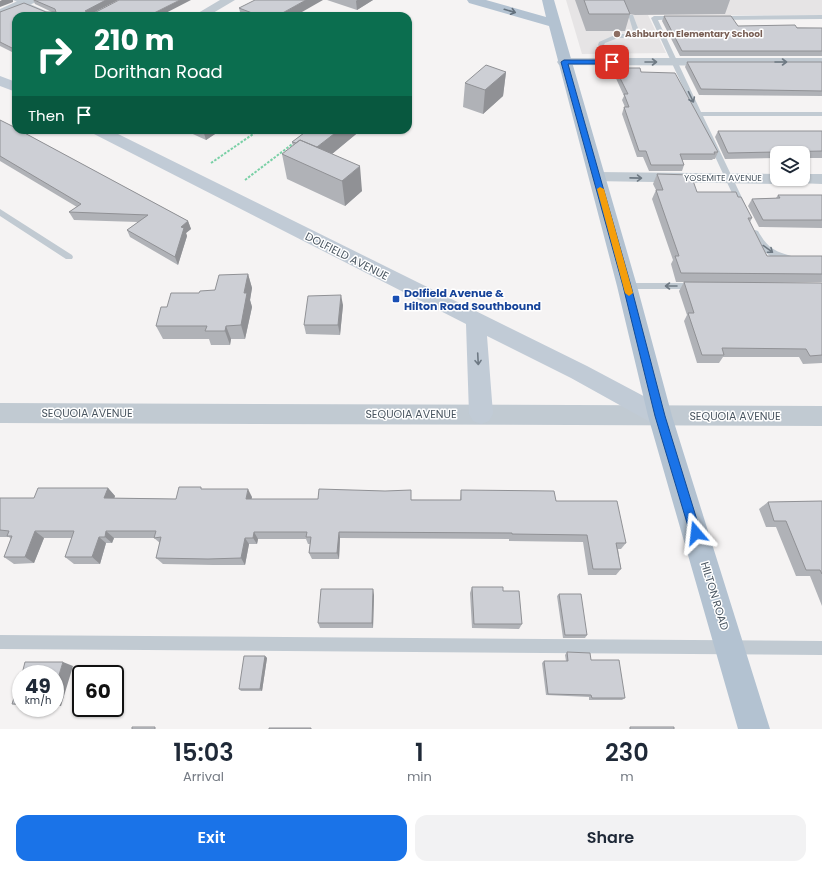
<!DOCTYPE html>
<style>
body{margin:0;font-family:Poppins,sans-serif;background:#f2f2f3;color:#1f2937;height:100vh;display:flex;flex-direction:column;font-size:15px;white-space:nowrap}
*{box-sizing:border-box;margin:0}
p{font-size:13px;color:#747a83}
.icon{flex:none;width:22px;height:22px;fill:none;stroke:currentColor;stroke-width:2;stroke-linecap:round;stroke-linejoin:round}
.map{position:relative;height:729px;overflow:hidden}
.drawer{display:flex;flex-direction:column;background:#fff;flex:1}
.drawer>*{flex:none}
.hud{position:absolute;left:12px;top:12px;width:400px;height:122px;border-radius:12px;box-shadow:0 1px 3px #0004;background:#0b6e4f;color:#fff;overflow:hidden}
.tools{position:absolute;left:770px;top:146px;display:grid;gap:8px}
.tools a{display:grid;place-items:center;width:40px;height:40px;border-radius:8px;background:#fff;box-shadow:0 1px 3px #0004;font-size:20px}
.speed{position:absolute;left:12px;top:665px;display:flex;gap:8px;font-size:20px;font-weight:700;text-align:center}
.speed>*{display:grid;place-content:center;width:52px;height:52px;border-radius:50%;background:#fff;box-shadow:0 1px 3px #0004;line-height:1}
.speed small{font-size:10px;font-weight:400}
.speed .limit{border:2px solid #111;border-radius:6px;background:#fff;color:#111}
.pin{position:absolute;display:grid;place-items:center;width:34px;height:34px;color:#fff;margin:-17px;border-radius:8px;box-shadow:0 2px 6px #0006}
.me{position:absolute;width:44px;margin:-22px;rotate:343deg;stroke-linejoin:round;filter:drop-shadow(0 0 3px #0008)}
.turn{display:flex;align-items:center;gap:14px;height:84px;padding:0 16px;font-size:18px}
.turn .icon{width:52px;height:52px;stroke-width:2.5}
.turn b{display:block;font-size:28px;line-height:34px}
.then{display:flex;align-items:center;height:38px;padding:0 16px;background:#0003;gap:8px;font-size:15px}
.eta{display:flex;justify-content:space-evenly;align-items:center;height:68px;text-align:center}
.eta b{font-size:24px;font-weight:600;line-height:28px}
.action{display:flex;gap:8px;margin-top:auto;padding:8px 16px}
.action a{flex:1;height:46px;border-radius:12px;background:#1a73e8;color:#fff;font-size:16px;font-weight:600;line-height:46px;text-align:center}
.action a+a{background:#f2f2f3;color:#1f2937}
.map>svg:first-child{display:block}
.education{fill:#e6e4e5}
.lines{fill:none;stroke-linecap:round;stroke-linejoin:round}
.path{stroke:#7ad0a6;stroke-width:2;stroke-dasharray:2.5 1.5;stroke-linecap:butt}
.lane{fill:#c1cad2;fill-rule:evenodd}
.street{fill:#c1cad2;fill-rule:evenodd}
.secondary{fill:#c1cbd6;fill-rule:evenodd}
.primary{fill:#b3c2d1;fill-rule:evenodd}
.wall{fill:#b0b2b7}
.shaded-wall{fill:#909195}
.building{fill:#cdcfd5;stroke:#909195}
.oneway{stroke:#64717d}
.oneway2{stroke:#6e7983}
.oneway3{stroke:#6e7984}
.route{fill:#1a73e8;stroke:#114b97}
.slow{fill:#f59e0b}
.education-dot{fill:#8d6e63;stroke:#fff;stroke-width:1.5}
.transit-dot{fill:#1a4fb4;stroke:#fff;stroke-width:1.5}
.labels{text-anchor:middle;dominant-baseline:central;stroke-width:3;stroke-linejoin:round;paint-order:stroke}
.far-education-label{font-size:9px;font-weight:bold;fill:#785e54;stroke:#fff;text-anchor:start}
.far-street-label{font-size:9px;fill:#4a5661;stroke:#fff}
.street-label{font-size:11px;fill:#4a5661;stroke:#fff}
.transit-label{font-size:11px;font-weight:bold;fill:#164399;stroke:#fff;text-anchor:start}
</style>
<div class="map">
<svg width="822" height="729" viewBox="0 0 822 729">
<rect width="100%" height="100%" fill="#f5f3f3"/>
<!-- education -->
<path class="education" d="M566,0H822V15H648L666,53L582,54Z"/>
<g class="lines">
<!-- path -->
<path class="path" d="M211,163L259,130
M245,180L295,142"/>
<!-- lane -->
<path class="lane" d="M13,0H21L57,16H49Z
M628,14L633,15L641,36L638,38H618L605,43L604,45L615,62L610,63L598,45L599,42L617,34H634Z
M822,15V19L719,20L716,18L719,16Z
M675,16L678,18L677,19L658,20L701,112H822V116H703L745,204L744,206L741,207L737,204L651,18L654,16Z
M0,209L72,255L73,257L72,259H66L0,216Z
M755,230L758,231C769,250 775,251 795,257L796,259L795,261C776,267 758,248 751,233Z
M627,283H694L699,286L694,289H627L622,286Z
M0,635L822,641V655L0,649Z"/>
<!-- street -->
<path class="street" d="M20,0H36L34,3L0,17V9Z
M220,0H235L208,16H193Z
M564,58H822V66L559,65L557,62L559,59Z
M597,172L777,174V179H785L783,183L777,184L591,181L589,177L591,173Z
M803,174H822V184L797,183L795,179H803Z
M0,403L822,406V426L0,423Z"/>
<!-- secondary -->
<path class="secondary" d="M0,76L16,82V92L0,86Z
M90,130H110L587,366L668,409L672,416L668,423L660,426L652,423L571,378L487,336L493,414L489,421L481,424L473,421L469,414L466,324L92,133Z"/>
<!-- primary -->
<path class="primary" d="M467,0H486L546,17L542,0H554L637,286L672,416L770,729H738L648,416L617,286L549,26L469,3Z"/>
</g>
<!-- wall -->
<path class="wall" d="M33,0H118L94,12L160,16H93L92,13L89,15L90,16H16V54L0,46V12H52L35,4Z
M327,0H373L357,10Z
M575,0H730L725,14L635,15L630,14L625,31H586Z
M239,8L295,16H241Z
M664,16L738,26L822,28V56H680L662,21Z
M687,62H822V96L699,95L685,67Z
M615,68L641,72L718,152L715,159H713L712,160H682L684,165L682,171H649L643,157H637L622,114L624,107H625L622,100L624,96L614,74Z
M506,72L503,96L483,114L463,107L465,83Z
M0,120L188,221L191,229L186,233L187,236L178,265L130,237L127,230L138,222L74,220L69,212L77,207L0,161Z
M184,130H221L206,140Z
M308,130H361L332,154L362,191L345,206L287,179L282,154L293,146L292,142Z
M718,131H822V158H803V153H777V158L725,159L715,137Z
M657,174L697,192L738,197L752,218L750,222L767,256H822V282H676L671,264L673,260L652,199L656,190L653,184Z
M778,195H822V228L759,227L748,206L752,199L776,198Z
M248,274L252,288L250,300L252,307L245,339H231L230,345H211L209,339H163L156,326L167,307L199,293L215,290Z
M684,282L822,283V363L803,364L799,357H723L719,363H697L684,321L687,315L679,291Z
M343,305L340,335L306,334L304,325Z
M108,488L115,496L114,498L176,499L202,489L252,497L251,499L460,500L461,490L556,501L626,543L621,549H618L621,569L616,575H588L583,542L509,541V539L340,538L339,559H312L309,553L310,544H308L306,539H258L257,544H249L245,565H213L163,564L156,558L160,543L154,538H114L112,543H106L100,564H74L65,557L72,538H44L34,563L14,564L4,557L11,539L9,537H0V498H34Z
M822,501V606L810,576H796L776,527H766L759,509L768,502Z
M472,587L503,591L522,624L519,629L472,628L470,593Z
M559,594L587,635L585,638H563L557,596Z
M374,595L373,628H320L318,623Z
M567,652L591,660L625,698L622,700H589V697L546,695L542,663L544,661H566L565,655Z
M265,656L267,658L262,691H241L239,689Z
M21,676V706L12,704Z"/>
<!-- shaded-wall -->
<path class="shaded-wall" d="M2,0H13V2L0,7V1Z
M106,0H118L93,13L92,12V13L89,15L90,16H87L85,11Z
M180,0H191L160,16H148Z
M306,0H323L295,16H277Z
M357,0H373L357,10L356,1Z
M506,72L503,96L483,114L485,90Z
M203,130H221L206,140Z
M339,130H361L315,168L312,151Z
M360,166L362,191L345,206L342,181Z
M188,221L191,229L186,233L187,236L178,265L175,257L181,227Z
M248,274L252,288L250,300L252,307L245,339L241,325L244,293Z
M341,295L343,305L340,335L338,325Z
M226,326L231,339L230,345L225,331Z
M108,488L115,496L112,506L104,498Z
M248,489L252,497L250,506L246,499Z
M35,531L44,538L34,563L25,557Z
M106,531L114,538L112,543L105,537Z
M254,532L258,539L257,544L253,538Z
M339,532L340,538L339,559L337,553Z
M99,537L106,543L100,564L92,557Z
M245,538L249,544L245,565L241,558Z
M373,589L374,595L373,628L372,623Z
M265,656L267,658L262,691L260,689Z
M63,662L73,666L61,706L55,705V688Z"/>
<!-- building -->
<path class="building" d="M34,0H106L85,11L88,12L87,16H16V50L0,42V12L24,3L46,12H56L55,9Z
M119,0H180L148,16H101L92,12H96Z
M255,0H306L277,16H260L239,8Z
M584,0H624L630,14H589Z
M664,16H731L738,26L795,25L797,28H822V51H682Z
M687,62H822V91L701,89Z
M486,65L506,72L485,90L465,83Z
M615,68H640L641,72L675,73L718,152H714L715,154H680L684,165H651L646,151H639L624,107H629L624,94H628Z
M0,120L16,128V130H19L188,221L181,227L184,228L175,257L127,230L148,215L69,212L81,204L0,156Z
M308,130H339L317,147L300,140L296,143L292,142Z
M718,131H822V151L728,153Z
M300,140L360,166L342,181L282,154Z
M657,174L691,175L697,192H736L738,197H741L752,218H748L767,256H822V274L681,273L675,256H679L656,190H663Z
M778,195H822V220H763L752,199L780,198Z
M248,274L244,293H247L241,325L226,326L225,331H205L207,326H156L161,307H167L171,293H199L200,291L215,290L219,275Z
M684,282L822,283V355L810,356L806,349L722,348L724,355H702L688,313H694Z
M341,295L338,325H304L308,296Z
M179,487H201V489H248L246,499H318L319,489L385,491L411,490V500H461V490L554,491L556,501H617L626,543H616L621,569H593L587,535L512,534V533L339,532L337,553H309L311,537H306L307,532H254L253,538H245L241,558L208,559L156,558L161,537L154,538L156,531H106L105,537H99L92,557H65L74,531H35L25,557H4L12,536H7L9,531L0,530V498H34L38,488H108L104,498L176,499Z
M822,501V574L820,570H806L786,521H774L768,502Z
M472,587H503V591H519L522,624H474Z
M321,589H373L372,623H318Z
M559,594H581L587,635H565Z
M567,652L590,653L591,660H619L625,698H592L591,695L548,694L544,661H568Z
M244,656H265L260,689H239Z
M25,662H63L55,688V674H22Z
M21,676V704H12Z
M132,727H155V729H132Z
M630,727H674V729H630Z
M269,728H311V729H269Z"/>
<!-- one-way arrows -->
<defs><path id="oneway-shaft" d="M-6 0H5M1.5-3L5.5 0L1.5 3" fill="none" stroke-width="1.6" stroke-linecap="round" stroke-linejoin="round"/></defs>
<use class="oneway" href="#oneway-shaft" transform="translate(510 11) rotate(16)"/>
<g class="oneway2">
<use href="#oneway-shaft" transform="translate(651 62)"/>
<use href="#oneway-shaft" transform="translate(781 62)"/>
<use href="#oneway-shaft" transform="translate(691 97) rotate(64)"/>
<use href="#oneway-shaft" transform="translate(636 178) rotate(1)"/>
<use href="#oneway-shaft" transform="translate(768 249) rotate(36)"/>
<use href="#oneway-shaft" transform="translate(671 286) rotate(-180)"/>
</g>
<use class="oneway3" href="#oneway-shaft" transform="translate(478 359) rotate(87)"/>
<!-- route -->
<path class="route" d="M564,60H612L615,62L612,64H568L631,286L665,416L701,533L699,536L696,538L692,536L690,533L655,416L623,286L561,62Z"/>
<!-- slow -->
<path class="slow" d="M600,187L604,189L633,293L629,296L625,293L597,189Z"/>
<!-- markers -->
<circle class="education-dot" cx="617" cy="34" r="4"/>
<rect class="transit-dot" x="392" y="295" width="8" height="8" rx="2"/>
<g class="labels">
<!-- far-education labels -->
<g class="far-education-label">
<text x="625" y="34">Ashburton Elementary School</text>
</g>
<!-- far-street labels -->
<g class="far-street-label">
<text x="723" y="178">YOSEMITE AVENUE</text>
</g>
<!-- street labels -->
<g class="street-label">
<text transform="translate(347 256) rotate(27)">DOLFIELD AVENUE</text>
<text x="87" y="413">SEQUOIA AVENUE</text>
<text x="411" y="414">SEQUOIA AVENUE</text>
<text x="735" y="416">SEQUOIA AVENUE</text>
<text transform="translate(715 596) rotate(73)">HILTON ROAD</text>
</g>
<!-- transit labels -->
<g class="transit-label">
<text x="404" y="293">Dolfield Avenue &amp;<tspan x="404" dy="13">Hilton Road Southbound</tspan></text>
</g>
</g>
</svg>
<div class="tools">
<a><svg class="icon" aria-label="layers" viewBox="0 0 24 24"><path d="M12 4l9 5-9 5-9-5zM3 14l9 5 9-5"/></svg></a>
</div>
<div class="speed"><div>49<small>km/h</small></div><div class="limit">60</div></div>
<div class="pin" style="left:612px;top:62px;background:#d93025"><svg class="icon" aria-label="arrive" viewBox="0 0 24 24"><path d="M6 21V4h12l-3 4 3 4H6"/></svg></div>
<svg class="me" style="left:696px;top:533px" viewBox="-20 -20 40 40"><path d="M0-17L14 15 0 8-14 15z" fill="#1a73e8" stroke="#fff" stroke-width="4"/></svg>
<div class="hud">
<div class="turn"><svg class="icon" aria-label="right" viewBox="0 0 24 24"><path d="M7 20v-9h11M14 6l5 5-5 5"/></svg><div><b>210 m</b>Dorithan Road</div></div>
<div class="then">Then<svg class="icon" aria-label="arrive" viewBox="0 0 24 24"><path d="M6 21V4h12l-3 4 3 4H6"/></svg></div>
</div>
</div>
<section class="drawer">
<div class="eta">
<div><b>15:03</b><p>Arrival</p></div>
<div><b>1</b><p>min</p></div>
<div><b>230</b><p>m</p></div>
</div>
<div class="action"><a>Exit</a><a>Share</a></div>
</section>
